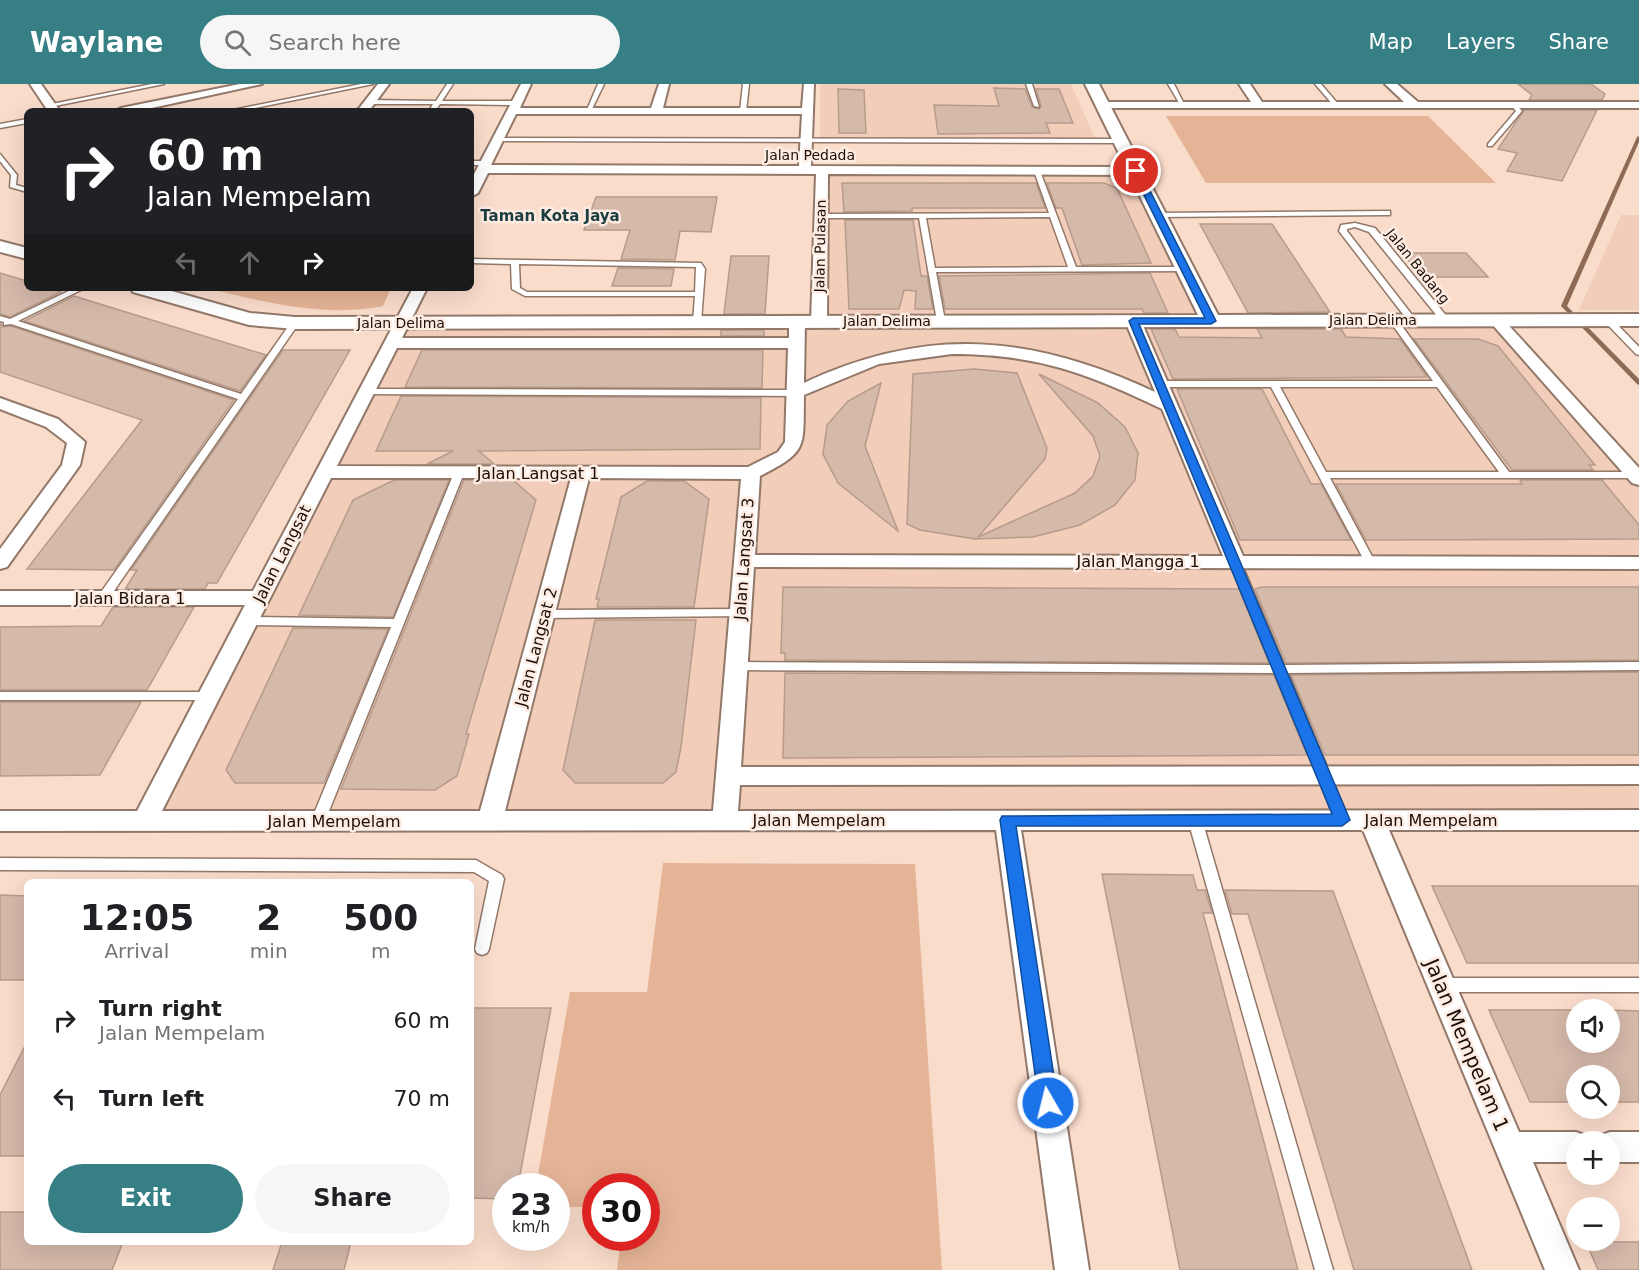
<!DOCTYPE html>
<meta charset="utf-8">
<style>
body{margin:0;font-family:"DejaVu Sans",sans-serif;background:#f6f6f6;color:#202124;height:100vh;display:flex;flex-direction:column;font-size:22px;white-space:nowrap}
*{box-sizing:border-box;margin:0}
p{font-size:20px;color:#757577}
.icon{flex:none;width:33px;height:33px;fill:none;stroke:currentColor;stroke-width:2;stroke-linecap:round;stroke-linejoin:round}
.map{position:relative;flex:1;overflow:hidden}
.drawer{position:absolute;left:24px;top:795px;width:450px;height:366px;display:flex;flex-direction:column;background:#fff;border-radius:9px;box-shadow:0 6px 24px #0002}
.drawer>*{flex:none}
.top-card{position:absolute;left:24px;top:24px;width:450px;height:183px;border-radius:9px;box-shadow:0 6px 24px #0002;background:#202124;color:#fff;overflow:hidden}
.buttons{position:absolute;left:1566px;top:915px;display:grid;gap:12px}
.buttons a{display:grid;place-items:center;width:54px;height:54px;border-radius:50%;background:#fff;box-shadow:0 6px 24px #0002;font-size:30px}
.speed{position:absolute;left:492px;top:1089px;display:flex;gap:12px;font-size:30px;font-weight:700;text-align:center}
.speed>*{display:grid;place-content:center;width:78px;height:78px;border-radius:50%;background:#fff;box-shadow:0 6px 24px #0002;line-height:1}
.speed small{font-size:15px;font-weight:400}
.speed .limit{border:9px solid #d22;background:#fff;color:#111}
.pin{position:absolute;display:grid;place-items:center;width:51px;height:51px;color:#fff;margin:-26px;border:3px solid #fff;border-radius:50%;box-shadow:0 2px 6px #0007}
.me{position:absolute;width:66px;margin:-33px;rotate:352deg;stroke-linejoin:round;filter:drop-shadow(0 0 4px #0008)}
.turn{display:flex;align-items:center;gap:21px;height:126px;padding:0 24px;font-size:27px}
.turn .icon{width:78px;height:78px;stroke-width:2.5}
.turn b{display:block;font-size:42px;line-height:51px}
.lanes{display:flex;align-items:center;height:57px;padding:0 24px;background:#0003;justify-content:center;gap:30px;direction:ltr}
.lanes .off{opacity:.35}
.eta{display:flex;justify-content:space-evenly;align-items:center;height:102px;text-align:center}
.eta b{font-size:36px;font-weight:600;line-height:42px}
.button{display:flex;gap:12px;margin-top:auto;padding:12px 24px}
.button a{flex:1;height:69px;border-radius:36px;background:#367f84;color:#fff;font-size:24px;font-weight:600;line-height:69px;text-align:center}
.button a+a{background:#f6f6f6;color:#202124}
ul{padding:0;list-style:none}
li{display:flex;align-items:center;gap:18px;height:78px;padding:0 24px}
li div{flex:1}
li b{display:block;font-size:22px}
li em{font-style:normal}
header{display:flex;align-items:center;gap:36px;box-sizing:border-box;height:84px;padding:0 30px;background:#367f84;color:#fff}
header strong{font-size:28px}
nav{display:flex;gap:33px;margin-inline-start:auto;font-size:21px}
.search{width:420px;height:54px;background:#f6f6f6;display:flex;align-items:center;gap:15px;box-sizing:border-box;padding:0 21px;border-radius:33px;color:#757577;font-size:22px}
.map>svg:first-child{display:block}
.built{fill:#f2cdb9}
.green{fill:#e5b497}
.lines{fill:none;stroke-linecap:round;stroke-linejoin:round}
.stream{fill:#8f6a55;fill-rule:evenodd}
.building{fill:#d5b9a9;stroke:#b79b8b;stroke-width:1.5}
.service-casing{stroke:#927869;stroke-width:3}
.minor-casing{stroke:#927869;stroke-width:4}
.tertiary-casing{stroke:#927869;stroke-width:4}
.service{fill:#fff;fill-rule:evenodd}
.minor{fill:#fff;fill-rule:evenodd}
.tertiary{fill:#fff;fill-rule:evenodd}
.route{fill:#1a73e8;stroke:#114b97;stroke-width:1.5}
.labels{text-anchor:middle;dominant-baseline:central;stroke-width:5;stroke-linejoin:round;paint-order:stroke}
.far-street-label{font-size:14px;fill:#190f0a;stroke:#feece2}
.far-neighbourhood-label{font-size:15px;font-weight:bold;fill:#1b3d40;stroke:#feece2}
.street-label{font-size:16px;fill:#190f0a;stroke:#feece2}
.near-street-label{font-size:20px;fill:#190f0a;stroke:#feece2}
</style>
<header>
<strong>Waylane</strong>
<div class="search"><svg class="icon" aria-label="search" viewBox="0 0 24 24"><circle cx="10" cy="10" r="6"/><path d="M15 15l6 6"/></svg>Search here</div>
<nav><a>Map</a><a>Layers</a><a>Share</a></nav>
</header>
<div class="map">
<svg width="1639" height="1186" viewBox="0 0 1639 1186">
<rect width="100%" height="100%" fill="#fadccb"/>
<!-- built -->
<path class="built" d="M820,0H1071L1095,54L820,53Z
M816,84L1145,85L1220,231L1500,230L1639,385V746L126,747L399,232H811Z
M1621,131H1639V226H1579Z"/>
<!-- green -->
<path class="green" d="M1166,32H1428L1496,99H1206Z
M206,204H391L383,222C323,234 264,218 206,204Z
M663,779L915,780L942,1186H617L621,1154H646V1102H596L595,1123H557L556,1102H536L570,908H647Z"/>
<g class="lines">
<!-- stream -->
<path class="stream" d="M1639,52V58L1567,222L1639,295V301L1637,300L1561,222L1637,53Z"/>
</g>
<!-- building -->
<path class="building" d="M1518,0H1591L1605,10L1602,16H1529L1532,11Z
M994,4L1025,5L1032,23L1039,25L1041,22L1036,5H1059L1073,39H1046L1050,49L938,50L934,21L999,22Z
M838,5L864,6L866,49H839Z
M1524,26H1597L1562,97L1507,87L1517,69L1498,65Z
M842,99H1036L1045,124H912V127L844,128Z
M1047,99H1104L1117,104L1151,179L1082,181L1062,124H1056Z
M596,113H717L711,148L680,147L675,176L621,175L630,146H584Z
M845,136H913L921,192H927L933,225H915L916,207L904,206L899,225H849Z
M1200,140H1272L1330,228L1248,229Z
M1402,169H1466L1488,193H1422Z
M731,172H769L765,230H724Z
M618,184L674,185L671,202H612Z
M0,189L27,197V204H48L61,208L10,233L0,230Z
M1150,189L1168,229H1144L1142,225H945L939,192Z
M74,212L129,229L266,271L240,307L24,237Z
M0,239L3,243L11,242L234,316L114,486L27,485L142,336L0,288Z
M1151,245H1175L1179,253L1262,254L1257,245H1341L1346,253L1400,255L1427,293L1173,295Z
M721,246H764V252H721Z
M1414,255H1478L1498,262L1595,381H1589L1593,386H1512Z
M283,266H350L217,499H208L205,505H125L137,486H131Z
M422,266H763L762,304L405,303Z
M974,285L1017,289L1047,364L1045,375L978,453L1075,409L1093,392L1100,372L1093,352L1039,290L1098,319L1125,343L1138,369L1135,396L1115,421L1080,441L1033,453L975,455L920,446L907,440L913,290Z
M881,299L865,362L898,447L838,399L823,370L827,341L848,317Z
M1177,305H1262L1311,400H1321L1351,456H1240Z
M401,312L761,314L760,365L479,367L494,380H427L453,367H376Z
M394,396H449L393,533L299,531L353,416Z
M464,396H513L536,416L466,650H469L457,692L435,706L341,705Z
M1520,396H1602L1639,441V455L1366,456L1336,400H1522Z
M647,397H684L709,415L694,523H597L599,515H596L621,413Z
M783,503L1239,505L1269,579L785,576V569H781Z
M1262,503H1639V576L1286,579L1255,505Z
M113,523H194L147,606H0V543L101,542Z
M595,536H696L681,663L676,688L663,699H575L563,686Z
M293,544L388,545L324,699H235L226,686Z
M1639,588V671H1325L1291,591Z
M785,589L1274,591L1307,671L783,674Z
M0,618H141L100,691L0,692Z
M1102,790L1193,791L1197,806H1205L1212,829H1203L1298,1186H1180Z
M1432,802H1639V879H1467Z
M1225,806L1333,807L1472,1186H1354L1248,830H1232Z
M0,811L27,812V896H0Z
M471,924H551L518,1102H506V1115L471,1114Z
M1489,926H1576V958H1610V926L1639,927V1018H1610V992H1576V1018H1530Z
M27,958V1072H0V1011Z
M0,1128H27V1158H123L112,1186H0Z
M282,1158H351L344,1186H273Z
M1586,1158H1639V1186H1598Z"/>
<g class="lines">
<defs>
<path id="service" d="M152,0H164L50,23L47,21Z
M361,0H373L240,27H228Z
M447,0H453L442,17H517L520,19L517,21L440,20L435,27H429L433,20H370L367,18L370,16L436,17Z
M598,0H604L591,27L586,28Z
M743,0H749L746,27L743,29L740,27Z
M1026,0H1032L1039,23L1034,22Z
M1168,0H1174L1185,22H1181Z
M1315,0H1321L1338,20V22H1334Z
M1514,19L1522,27L1492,62H1488V60L1516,27L1511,21Z
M27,35V39L0,44V40Z
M499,54L1120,55L1123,57L1120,59L497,57V55Z
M0,70L17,91L16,101L27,104V108L10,103L11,91L0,77Z
M471,77H486L489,79L486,81H471Z
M1037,85L1040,87L1076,183H1185L1189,185L1185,187L936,188L945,237L941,239L937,237L919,134H820L816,132L820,130L1049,129L1034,87ZM1050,133L1068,183L935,184L926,134Z
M1390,127V131H1387L1158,133L1154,131L1158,129Z
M1355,139L1375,144L1448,234V238H1442L1369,148L1355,143L1347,145V147L1416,236L1409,238L1339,147L1341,141Z
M471,175L701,179L705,185L701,238L697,240L693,238L695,212H525L512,205L511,180L471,179ZM519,180L696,183L695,208H527L520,204Z
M75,204H85L18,237L241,310L292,237L299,239L107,517L103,518L97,514L99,511L238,315L11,240L4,241V238L0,237V232L10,235Z
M1390,234H1396L1509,388H1635L1638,389L1639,392L1635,394H1330L1375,478L1370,481L1365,478L1271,303H1160L1156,300L1160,297H1433L1389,236ZM1280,303H1437L1499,388H1326Z
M1605,234H1611L1639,263V271L1636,270L1605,238Z
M366,305L795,306L800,309L795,312L363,310L361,308Z
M459,386L464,389L325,737L323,741L318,742L313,741L311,737L391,543L247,541L241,537L247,533L394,535L454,389Z
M1236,475L1241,478L1284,581L1639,578V586L1288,589L1349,736L1347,740L1342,741L1337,740L1335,736L1276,589L737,586L731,582L737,578L1272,581L1231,478Z
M740,525L744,526L746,529L744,532L544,534L538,530L544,526Z
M0,608H207L213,612L207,616H0Z
M1195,731L1200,732L1202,736L1333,1186H1315L1188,736L1190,732Z
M0,774L476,776L502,791L504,795L489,865L487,869L482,871L477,869L475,865L489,797L474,788L0,786Z
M1441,894H1639V908H1441L1436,906L1433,901L1436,896Z"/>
<path id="minor" d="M30,0H41L60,27H48Z
M240,0H262L138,27H115L121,24Z
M378,0H389L369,27H357Z
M521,0H531L520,24H651L659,0H669L663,24H802L804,0H814L811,82L1136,83L1142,87L1136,91L828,90L827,238L819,243L811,238L816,90L488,89L478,109L471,113V96ZM516,30H802L799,82L491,81Z
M1239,0H1250L1262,18H1404L1385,0H1397L1418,18H1639V24H1103L1097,21L1103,18H1251Z
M413,204H427L402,254H789V238L797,233L805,238L804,299C928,241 1033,251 1155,308L1125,237L1133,232L1141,237L1243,472L1639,473V485L754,483L741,683L1639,682V700L740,701L738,727L1639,726V746H1389L1519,1048H1576L1587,1052L1589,1058H1576V1078H1533L1579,1186H1545L1363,746H1021L1089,1186H1055L996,746L0,747V727H137L245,521H0V507H253ZM397,264H788L785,358L778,368L748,383L337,382ZM952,270C1036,270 1088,289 1162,325L1223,472L755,471L760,392C809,367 803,364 804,311L879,280ZM331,394H571L480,727H162ZM589,394L741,395L713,727H505Z
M1496,231L1501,233L1639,384V401L1632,399L1491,239L1488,236Z
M0,314L58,335L85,358L80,381L7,483L0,485V465L62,381L67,359L46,343L0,325Z
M1610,1048H1639V1078H1610V1058H1597L1599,1052Z"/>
<path id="tertiary" d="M1085,0H1099L1218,231L1639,230V242L295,245L249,241L133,208L131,204H161L250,229L295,233L1198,231Z
M0,157L27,164V175L0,168Z"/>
</defs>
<!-- service casing -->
<use href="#service" class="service-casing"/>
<!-- minor casing -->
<use href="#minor" class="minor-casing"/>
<!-- tertiary casing -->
<use href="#tertiary" class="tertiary-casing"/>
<!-- service -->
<use href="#service" class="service"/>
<!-- minor -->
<use href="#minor" class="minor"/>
<!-- tertiary -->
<use href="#tertiary" class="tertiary"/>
</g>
<!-- route -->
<path class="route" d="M1136,85L1140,87L1216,237L1211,240H1139L1350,736L1342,742H1016L1058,1019L1055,1025L1048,1028L1042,1025L1039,1019L1000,736L1002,732L1332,730L1129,237L1133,234H1205L1132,87Z"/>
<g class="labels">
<!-- far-street labels -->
<g class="far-street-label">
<text x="810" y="71">Jalan Pedada</text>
<text transform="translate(820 162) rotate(-89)">Jalan Pulasan</text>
<text transform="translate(1418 182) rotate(51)">Jalan Badang</text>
<text x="1373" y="236">Jalan Delima</text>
<text x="887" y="237">Jalan Delima</text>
<text x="401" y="239">Jalan Delima</text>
</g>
<!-- far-neighbourhood labels -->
<g class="far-neighbourhood-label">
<text x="550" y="132">Taman Kota Jaya</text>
</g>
<!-- street labels -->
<g class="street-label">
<text x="538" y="389">Jalan Langsat 1</text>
<text transform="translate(282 470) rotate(-63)">Jalan Langsat</text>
<text transform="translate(744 475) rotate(-86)">Jalan Langsat 3</text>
<text x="1138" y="477">Jalan Mangga 1</text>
<text x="130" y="514">Jalan Bidara 1</text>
<text transform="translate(536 563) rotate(-75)">Jalan Langsat 2</text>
<text x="819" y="736">Jalan Mempelam</text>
<text x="1431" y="736">Jalan Mempelam</text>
<text x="334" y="737">Jalan Mempelam</text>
</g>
<!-- near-street labels -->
<g class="near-street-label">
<text transform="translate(1467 961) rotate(67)">Jalan Mempelam 1</text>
</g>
</g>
</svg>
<div class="buttons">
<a><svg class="icon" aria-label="sound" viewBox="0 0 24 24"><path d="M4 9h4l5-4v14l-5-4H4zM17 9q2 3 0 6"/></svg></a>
<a><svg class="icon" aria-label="search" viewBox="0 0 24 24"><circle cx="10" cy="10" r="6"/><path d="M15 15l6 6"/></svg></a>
<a>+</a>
<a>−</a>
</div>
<div class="speed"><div>23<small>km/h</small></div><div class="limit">30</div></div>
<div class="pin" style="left:1136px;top:87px;background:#d93025"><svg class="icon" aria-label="arrive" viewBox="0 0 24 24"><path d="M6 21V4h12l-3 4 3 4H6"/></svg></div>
<svg class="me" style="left:1048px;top:1019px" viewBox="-20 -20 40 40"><circle r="17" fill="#1a73e8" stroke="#fff" stroke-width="3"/><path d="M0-11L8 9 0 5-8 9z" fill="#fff"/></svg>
<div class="top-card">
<div class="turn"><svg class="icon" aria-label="right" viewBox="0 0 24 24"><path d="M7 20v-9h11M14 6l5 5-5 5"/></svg><div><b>60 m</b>Jalan Mempelam</div></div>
<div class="lanes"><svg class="icon off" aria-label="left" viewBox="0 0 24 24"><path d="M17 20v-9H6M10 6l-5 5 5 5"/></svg><svg class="icon off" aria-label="ahead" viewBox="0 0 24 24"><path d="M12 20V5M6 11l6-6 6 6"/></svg><svg class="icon" aria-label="right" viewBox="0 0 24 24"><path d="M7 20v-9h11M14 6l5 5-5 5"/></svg></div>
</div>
<section class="drawer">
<div class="eta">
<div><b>12:05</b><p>Arrival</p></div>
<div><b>2</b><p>min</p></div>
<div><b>500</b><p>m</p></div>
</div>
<ul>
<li><svg class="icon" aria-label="right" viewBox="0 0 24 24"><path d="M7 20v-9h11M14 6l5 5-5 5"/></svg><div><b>Turn right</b><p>Jalan Mempelam</p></div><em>60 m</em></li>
<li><svg class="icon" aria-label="left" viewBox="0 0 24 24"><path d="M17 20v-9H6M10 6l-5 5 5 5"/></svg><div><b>Turn left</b></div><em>70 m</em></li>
</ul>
<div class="button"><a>Exit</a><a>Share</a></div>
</section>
</div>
